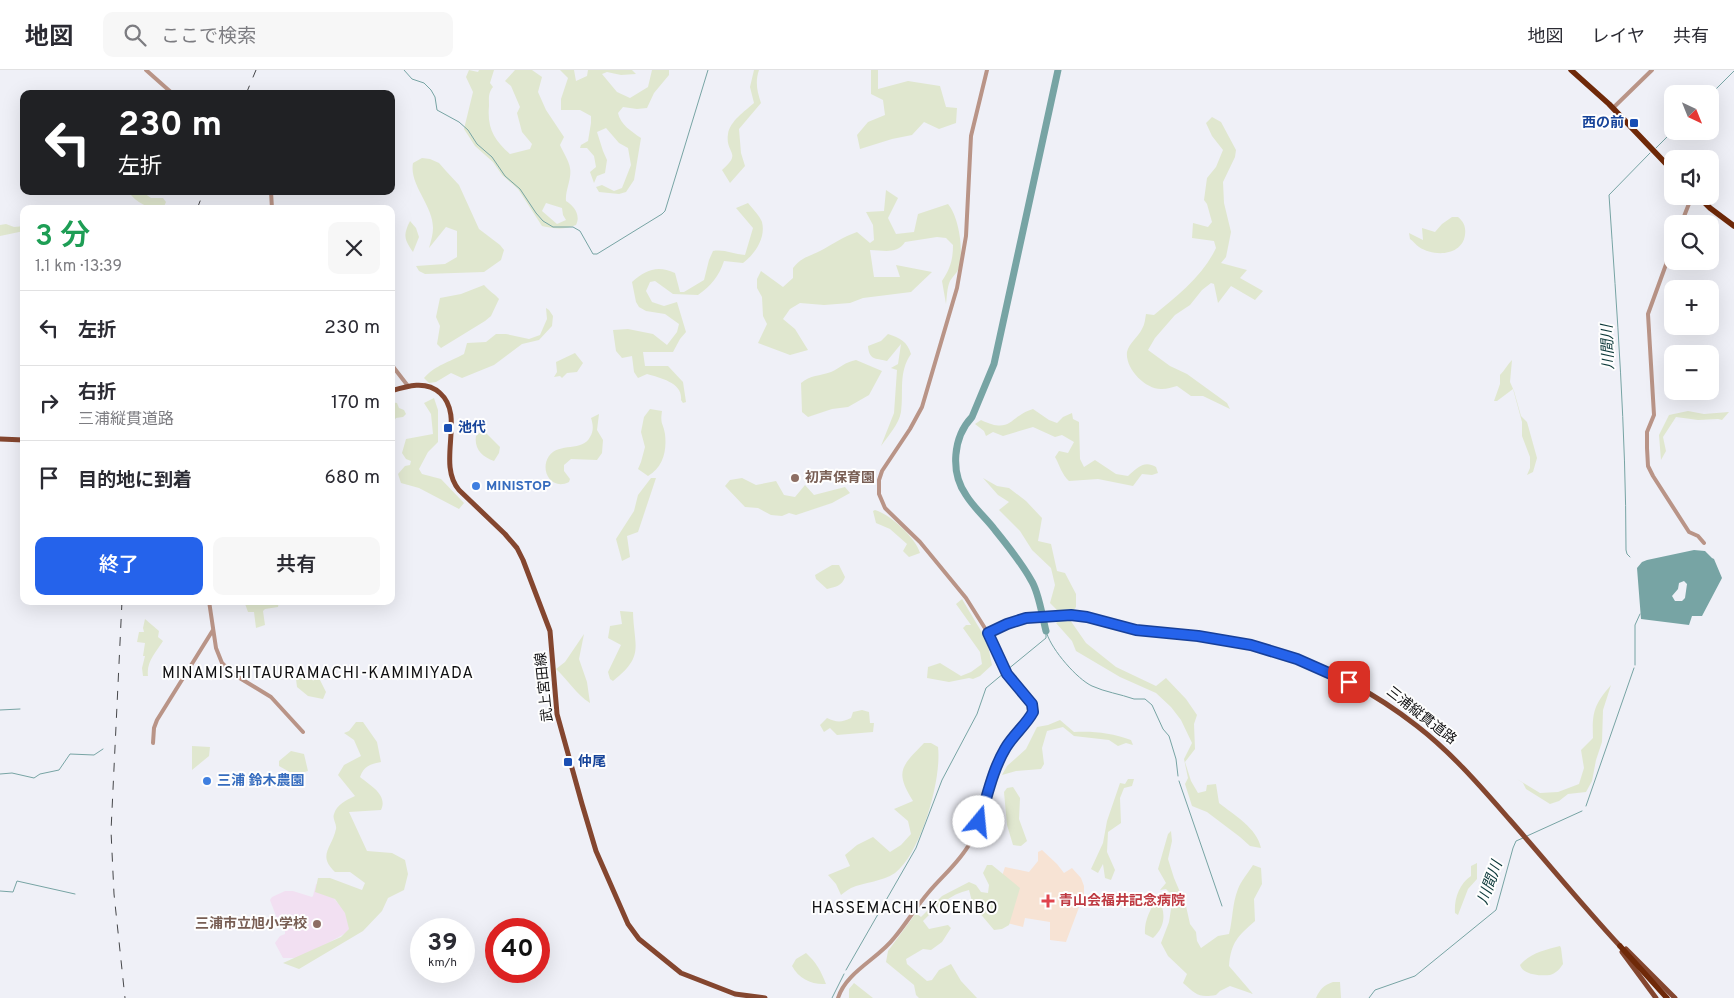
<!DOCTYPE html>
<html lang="ja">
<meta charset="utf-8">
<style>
body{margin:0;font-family:Overpass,"Noto Sans JP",sans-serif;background:#f7f7f7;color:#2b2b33;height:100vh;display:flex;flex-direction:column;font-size:19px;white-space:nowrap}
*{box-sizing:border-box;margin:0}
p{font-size:16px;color:#7c7c81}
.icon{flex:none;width:28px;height:28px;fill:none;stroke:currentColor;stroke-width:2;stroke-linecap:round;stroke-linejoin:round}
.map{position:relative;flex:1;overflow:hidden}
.sheet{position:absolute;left:20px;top:135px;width:375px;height:400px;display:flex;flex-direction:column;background:#fff;border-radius:10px;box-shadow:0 5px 20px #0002}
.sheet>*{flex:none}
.banner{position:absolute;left:20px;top:20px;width:375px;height:105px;border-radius:10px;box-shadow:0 5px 20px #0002;background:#202124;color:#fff;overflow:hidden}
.needle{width:32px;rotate:137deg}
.fabs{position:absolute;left:1664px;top:15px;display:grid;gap:10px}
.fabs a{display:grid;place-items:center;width:55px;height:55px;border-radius:10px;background:#fff;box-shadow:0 5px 20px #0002;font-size:25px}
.speed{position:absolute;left:410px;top:848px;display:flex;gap:10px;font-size:25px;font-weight:700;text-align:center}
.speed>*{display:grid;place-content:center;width:65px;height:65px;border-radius:50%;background:#fff;box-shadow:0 5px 20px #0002;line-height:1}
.speed small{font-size:12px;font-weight:400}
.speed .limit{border:8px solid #d22;background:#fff;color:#111}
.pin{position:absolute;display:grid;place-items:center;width:42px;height:42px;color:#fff;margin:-21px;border-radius:10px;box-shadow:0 2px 8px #0006}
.me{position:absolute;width:55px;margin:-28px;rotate:17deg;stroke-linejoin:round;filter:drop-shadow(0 0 4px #0008)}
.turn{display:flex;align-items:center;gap:18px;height:105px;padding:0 15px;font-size:22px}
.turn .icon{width:65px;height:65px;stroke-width:2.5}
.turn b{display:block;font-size:35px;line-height:42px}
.round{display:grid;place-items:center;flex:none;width:52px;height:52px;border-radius:10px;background:#f7f7f7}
.headline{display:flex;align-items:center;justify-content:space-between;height:85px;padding:0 15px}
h1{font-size:30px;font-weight:600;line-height:38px;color:#1e9e55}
.action{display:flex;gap:10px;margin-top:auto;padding:10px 15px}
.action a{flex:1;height:58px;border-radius:10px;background:#2563eb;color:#fff;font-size:20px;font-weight:600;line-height:58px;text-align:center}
.action a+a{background:#f7f7f7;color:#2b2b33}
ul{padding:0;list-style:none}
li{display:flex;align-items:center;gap:15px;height:75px;padding:0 15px;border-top:1px solid #e1e1e2}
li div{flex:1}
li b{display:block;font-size:19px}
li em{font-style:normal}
header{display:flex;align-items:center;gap:30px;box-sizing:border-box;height:70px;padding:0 25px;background:#fff;border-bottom:1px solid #e1e1e2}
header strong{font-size:24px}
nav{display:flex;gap:28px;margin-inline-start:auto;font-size:18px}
.search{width:350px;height:45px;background:#f7f7f7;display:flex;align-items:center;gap:12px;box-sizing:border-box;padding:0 18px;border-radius:10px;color:#7c7c81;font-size:19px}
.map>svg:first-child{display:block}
.education{fill:#f2e0f2}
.medical{fill:#f7e3d4}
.green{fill:#e0e7cf;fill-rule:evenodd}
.water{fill:#77a4a4;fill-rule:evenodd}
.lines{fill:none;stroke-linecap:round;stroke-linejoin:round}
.stream{stroke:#77a4a4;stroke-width:1}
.river{stroke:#77a4a4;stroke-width:7}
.minor{stroke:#b99487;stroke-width:4}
.major{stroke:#84462f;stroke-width:5}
.highway{stroke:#6f2909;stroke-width:5.5}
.rail{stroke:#454649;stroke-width:1;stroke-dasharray:9 9;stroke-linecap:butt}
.route-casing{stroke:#184099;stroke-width:12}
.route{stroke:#2563eb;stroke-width:9}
.transit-dot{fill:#1a4fb4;stroke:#fefefe;stroke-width:2}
.education-dot{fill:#8d6e63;stroke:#fefefe;stroke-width:2}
.shop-dot{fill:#3f7fe0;stroke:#fefefe;stroke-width:2}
.health-dot{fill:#e0444e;stroke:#fefefe;stroke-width:2}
.labels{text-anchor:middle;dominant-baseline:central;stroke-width:4;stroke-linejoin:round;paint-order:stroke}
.transit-label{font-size:14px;font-weight:bold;fill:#164399;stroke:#fefefe;text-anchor:start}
.education-label{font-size:14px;font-weight:bold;fill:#785e54;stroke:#fefefe;text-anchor:start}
.shop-label{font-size:14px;font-weight:bold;fill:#366cbe;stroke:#fefefe;text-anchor:start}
.street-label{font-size:14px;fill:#0f0f11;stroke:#fefefe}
.health-label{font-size:14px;font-weight:bold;fill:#be3a42;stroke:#fefefe;text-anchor:start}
.water-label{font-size:15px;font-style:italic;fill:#0a3738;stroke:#fefefe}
.quarter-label{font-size:16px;letter-spacing:1px;fill:#0f0f11;stroke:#fefefe}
</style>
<header>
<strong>地図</strong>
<div class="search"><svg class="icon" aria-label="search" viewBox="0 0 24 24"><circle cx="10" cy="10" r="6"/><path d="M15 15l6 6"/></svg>ここで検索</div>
<nav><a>地図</a><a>レイヤ</a><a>共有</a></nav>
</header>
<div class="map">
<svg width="1734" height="928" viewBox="0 0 1734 928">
<rect width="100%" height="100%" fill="#eff0f7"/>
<!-- education -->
<path class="education" d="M316,814H320L331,825L347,844L355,858L301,888H283L275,873L280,866L285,864V858L278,851L270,830L272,827L285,821H293L312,827L313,826Z"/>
<!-- medical -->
<path class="medical" d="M1042,780L1057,794L1064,803L1072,798L1081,808L1084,816V824L1066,872L1050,870V852L1025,848L1023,857L1007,853L1001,809L1005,797L1029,802L1038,791V782Z"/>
<!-- green -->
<path class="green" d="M469,0L478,2L479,0H494L490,13L493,17C488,23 489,28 489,36C487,58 494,70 510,84L530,79L532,74L522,62L517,43L520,37L511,16L505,11L515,0H532L542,7L538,22L546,40L564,67L560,75C563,82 569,91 570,98C572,109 565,120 566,131C574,136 581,145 576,155C564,160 555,159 542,156L518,119L502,105L493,92L475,76L464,59L473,22L466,7ZM546,133L562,138L563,145L566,150L557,154L542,141Z
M560,0H574L576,11L587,6L588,0H632L636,4L621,5L607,2L602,4L617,22L630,28L648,17L652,0H669V5L654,23L647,38L637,39L623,37L618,43C620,54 632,62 641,68L634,110L626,122L619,124L599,122L596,117L602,115L614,121L622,118L631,95L628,78L619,73L606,58L597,62L603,81L607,90L605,103L597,106L594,113L590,102L596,97L594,86L587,78H580L581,75L588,71L591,53V46L580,40H561V29L568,8Z
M754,0H759C755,12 757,21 761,33L739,59L741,83L745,96L730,113L722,100C743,82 725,84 728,64C730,51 745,41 754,33L750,17Z
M871,0H878V19L908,11L940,16L946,37L957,38L956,53L939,59L924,52L912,65L892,69L860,79L857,65L868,52L885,45L883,30L871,24Z
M1212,47L1221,52L1236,80L1235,87L1223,112L1224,133L1231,162L1226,187L1221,193L1247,200L1240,208L1263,221L1255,230L1231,216L1218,233L1214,214L1211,213L1202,220L1190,235L1175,245L1155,268L1148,280L1170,296L1187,304L1227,333L1230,339L1203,326H1191L1177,316C1172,317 1167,319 1162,319C1146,320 1125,299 1127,282C1129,273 1138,267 1142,259C1145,254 1145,249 1146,244L1154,245C1177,226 1203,206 1216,178L1214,171L1192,168L1193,153L1208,157L1212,152L1207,134L1204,130L1207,108L1216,97L1223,80L1212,66L1206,53Z
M422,88L430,89L439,93L446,101L459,115L479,159L500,175L504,180L501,190L484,202L425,204L419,201L416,196L445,194L457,187V161L446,157L429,178C431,171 433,164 433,158C433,135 409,115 413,93Z
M886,120L898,128L888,148L896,164L914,162L918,144L948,134C959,147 964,181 959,198C957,203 953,206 950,211C947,217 947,227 946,234L942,211C950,199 953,190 953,175L946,168L937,167L905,172C897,185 882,180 870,180L874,207H900L896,195L932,202L911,222L863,228L850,233L824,235L800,233L790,239L783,249L795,259L808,280L790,285L758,273L767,254L763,246L762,227L757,218V209L761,201L783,217L793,208V198C802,187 808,187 820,181C833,174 843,167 857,162L870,173L874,170L873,155L866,142L884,141Z
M128,121H141L151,128H163L166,132L163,139C149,139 136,133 128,121Z
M748,133C752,138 760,146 762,152C766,168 755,184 743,193L724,191C719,206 711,216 698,225L673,224L655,211L650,212L646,221L652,232L664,236L677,232L686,262L680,269L673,282H643L645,296H668L683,312L686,332L683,333L681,330C683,313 661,308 647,304L638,308L634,302L632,286L622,288L616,281L613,260L628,259L653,264L667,275L677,262L679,254L665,244L646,241L639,237L636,232L632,212C646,200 657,195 675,203L680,222H684L704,210L709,190L713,181C724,179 733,184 745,185L753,158L736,138Z
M1452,147H1458C1464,152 1466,157 1465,165C1462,186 1434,187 1419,177C1416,175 1413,171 1410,169L1409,163L1423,170L1422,158L1435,162L1442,154Z
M410,151L416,158L419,167L413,182C404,169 403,165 410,151Z
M6,154L14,157L24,156V161L0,166V155Z
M484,215C489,221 495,224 499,229L491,246L485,251L441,278L437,274L440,256L436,247L440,228L461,224Z
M546,238L549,240L553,246L552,256L539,270L522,274L494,295L462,308L451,303L436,312L429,313L424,308C437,294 448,293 464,284L467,273L486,272L496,264H506L529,269L540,265L547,249Z
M888,264C900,268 907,271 911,284C898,303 904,321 901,342C899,354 888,366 881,376L894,343L897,300L891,298L898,294L901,274L887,291C875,288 869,290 868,276L881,271Z
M575,283L583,293L577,302L567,303L562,308L560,306L554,307L557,302L556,292Z
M856,290L882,301L869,325L848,337L832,339L808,347L802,342L801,313C810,305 820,306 831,302C840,298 845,292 856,290Z
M1512,290L1510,312L1514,321L1521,346L1527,352L1537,388L1533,402L1527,405L1530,398V387L1522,366V352L1513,319L1497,331H1494L1500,314V305C1505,300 1507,295 1512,290Z
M434,328L438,340V372L428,382L419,399L422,404L441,409L464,433L459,439L419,418L401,413L398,404L405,396L410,395L411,391L406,389L402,383L406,369L433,364L431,344L424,333Z
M391,332L397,333L399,338L404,340L406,344L403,347L396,348L391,355Z
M650,339L662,341C660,355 663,352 665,364C667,381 663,397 648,406L638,399L641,392L645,377L641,362L644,347Z
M1033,339L1049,350L1057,353L1063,347L1072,343L1073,349L1079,352L1080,389L1084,397L1095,390L1116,404L1128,406C1137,398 1144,390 1156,397L1158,403L1152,405L1142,404L1133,416L1098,409L1069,411C1062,405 1059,394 1055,387L1059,381L1068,383L1074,372L1062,365L1055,367L1033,357L1003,366L993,362L986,366L984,361L975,354L981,350C1012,365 1009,346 1033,339Z
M1688,341L1704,344L1729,342L1722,350L1718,349L1698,350L1676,347L1663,367L1666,381L1661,390L1659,365L1669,345Z
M599,344L597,360L603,370L602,383L597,390L571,389L564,395V401L570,409L569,412C552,421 539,401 549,386C559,372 583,382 590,367C594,361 593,354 591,348Z
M483,360L500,377L499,383L494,391C482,387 474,379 476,366Z
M651,408H656L638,462L627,466L630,487L622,491L616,469L634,441L638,425Z
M742,408L756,415L776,411L784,425L795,427L805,415L814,425L845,417L850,423L832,433L796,445L789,443L782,446L771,445L758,438L745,437L725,416L730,410Z
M983,408L997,416L1009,418L1026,431L1042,448L1038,471L1051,474L1057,501L1065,503L1076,524V537L1068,547L1086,573L1116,597L1156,616L1166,608L1186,629L1197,645L1194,654L1195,679L1185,692L1191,711L1198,723L1206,721L1207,715L1216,714L1219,733C1234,745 1257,758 1261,778L1250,776L1240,767L1207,742L1192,736L1185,714L1188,708L1184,689L1192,673L1181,650L1171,637L1156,623L1120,607L1076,581L1072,571L1056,553L1063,546L1050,533L1055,515L1051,498L1032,480L1020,461L999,440L1009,432L998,425Z
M875,440C890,444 916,468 920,483L909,487L903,481L907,474L890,459L876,453L873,441Z
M832,495H839L845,507C842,516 835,517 827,519L816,509L815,505Z
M962,529L987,571L992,595L980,606L973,609L969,608L949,612L927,608L928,597L940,593L961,606L971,602L982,594L980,582L963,558L966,555H971L956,534Z
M244,531H279L278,537L265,539L263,541L265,555L256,558L254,542H248Z
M620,541L633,542C634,577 645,586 613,611L610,609L608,602L621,575L608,568L610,556L622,554Z
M145,549L159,561L158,567L163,571C156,582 146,592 148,606H143L142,598L145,586H143L145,573L137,572L139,562H144L143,558Z
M584,564L579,589L587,612L590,633C576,624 568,610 556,599L565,592Z
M302,607L315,610L319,608L326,622L323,629L308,626L297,617L296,609Z
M1611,615L1603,640L1602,672L1596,690L1592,711L1586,722L1568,724L1559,731L1550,734L1526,719L1523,713L1517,709L1540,723L1558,722L1579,714L1584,698L1581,680L1593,668C1592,642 1594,635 1611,615Z
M862,640L869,642L870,653H874L873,662L837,665L830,658L824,662L820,655L827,648C836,652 841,653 851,648L853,642Z
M1060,650L1074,662C1094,661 1112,663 1131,670L1133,675L1126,673L1118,676L1109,670L1074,666L1063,657L1047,661L1042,678L1044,694L1041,699L1016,701L1002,705L1007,696L1026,679L1037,657L1048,655Z
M356,652H363L377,672L381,692C370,694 364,696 360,707C371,716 388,725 381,740L349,742L367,781L392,783L405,790L408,804L404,820L388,828L382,841L363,861L299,899L283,893L341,867L349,859L345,843L335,829L315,822L318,808H330L362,820L365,813L350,802H335C317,785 332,778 336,759C337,754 332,749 334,744C337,734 347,730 355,726L338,705L344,695L361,686L354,670L344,663L349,661Z
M924,673H931L938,677C942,709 921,783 895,803C882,812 864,812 851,818C847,820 844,823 841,825L836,814L828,805L850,796L845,785L857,775L873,767L890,782L901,775L911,764L908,751L894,739L913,731C894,701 902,696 924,673Z
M192,676L210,677L209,686L192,700Z
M291,681L304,684L308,701L295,705L279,696V691Z
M1128,709H1134L1132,716L1124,718L1120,728L1121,753L1108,762L1107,782L1115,800L1111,810L1105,808L1103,794L1098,803L1091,799L1103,773L1107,751L1120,713L1125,714Z
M1013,717L1020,728L1019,749L1027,771L1021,776L1013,775L1007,755L1004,722L1007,718Z
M1171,761L1172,771L1168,789L1174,808L1186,836L1190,854L1196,862L1197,871L1201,878L1218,866L1229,864C1233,849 1232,834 1238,819C1241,811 1248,803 1253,795L1261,798L1262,814L1254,829L1255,851C1238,866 1231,872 1229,896L1253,924L1230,916L1220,921L1216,925C1198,928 1196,924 1183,913L1187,904L1168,886L1161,873L1169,852L1173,826L1166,819L1160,820L1166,813L1158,799L1168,764Z
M1477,793V809L1468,819L1458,845L1455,843C1454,829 1459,814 1471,806V796Z
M987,795H992L1020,818L1009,855L1002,859L994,860L973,835L969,820C950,824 937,837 923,851L929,859L948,855L951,858L942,872L931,880L923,879L906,889L907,894L927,911L932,910L939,900L951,894L961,911L977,928H919L916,925L914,915L886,892L888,881L916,843L921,847L942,826L969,812L976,815L981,822L988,823L989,815L983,803Z
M1158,828C1166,842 1166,856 1153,868L1145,864C1144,851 1150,841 1156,829Z
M1560,876L1561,878L1563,894C1560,899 1556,903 1550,905C1541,906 1523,905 1520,895C1530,883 1545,880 1560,876Z
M806,883C816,892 821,901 826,914C812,915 799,909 792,896L796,889Z
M1333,912H1340L1341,928H1316C1320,919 1324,915 1333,912Z
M854,913L873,928H849V919Z"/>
<!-- water -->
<path class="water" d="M1694,480L1705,481L1712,488L1714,489L1722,508L1702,546H1692L1689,555L1641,549L1637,498L1642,492L1647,490ZM1684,511L1687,514L1685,528L1682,531H1675L1672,526L1678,519L1679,513Z"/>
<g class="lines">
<!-- stream -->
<path class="stream" d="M404,0L412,9L424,13L431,20L435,27L437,40L459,52L468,60L477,74L492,87L505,106L520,119L536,143L543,151L553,157H573L580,161L593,184H597L662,144L665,141L708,0
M1710,25L1734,1
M1656,78L1673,61
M1630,487L1627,484L1626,480C1626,361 1617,243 1609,125L1650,83
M1047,564C1052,580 1077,609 1092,616C1105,622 1120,624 1134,629H1145L1152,635L1163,659L1169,666L1176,689L1178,706
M1635,595V555L1640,544
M1007,600L1046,568V561
M0,640L20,639
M0,704L12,703L34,708L40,704L59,700L70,684L94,685L103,679
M1179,711L1222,836
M1586,736L1634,598
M1527,766L1582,741
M0,821L13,822L17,811L75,824
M846,900L916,778L942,710L977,644L986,618L1004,603
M832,928L844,904
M1369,928L1375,920L1415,906L1496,840L1513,778L1516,771L1523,768"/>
<!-- river -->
<path class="river" d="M1046,561C1042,546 1039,522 1031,510C1021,492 1008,476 995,460C986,448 974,438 966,425C950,402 953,367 972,347L994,294L1058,0"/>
<!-- minor -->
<path class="minor" d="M146,0L173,24
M1613,38L1652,0
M271,121L272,139
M1681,154L1692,126
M1672,178L1648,244L1654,345L1647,362V378L1648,396L1653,406L1689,462L1698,466L1704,473
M391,294L408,316
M209,531L216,578L222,593L233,604L271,627L303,662
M153,673L154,658L157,650L213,560
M838,928C846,902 878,889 894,868C906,854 916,837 928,823C942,806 959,793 970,773C986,744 988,710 1004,681C1011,666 1026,656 1033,642L1032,634L1007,604L988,563L966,528L920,472L885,438L879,424V410L882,401L910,359L922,337L957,218L966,166L971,66L987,0"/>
<!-- major -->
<path class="major" d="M391,321C407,316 426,310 440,323C466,346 436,393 459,420L505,464L517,478L523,490L550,561L557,644L582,734L596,781L628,854L639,869L681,903L735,924L765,928
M0,369L24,370
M988,563C997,559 1006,554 1015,551C1038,544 1075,543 1098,549C1114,553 1129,559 1146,561C1190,566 1233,569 1277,582C1327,598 1375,623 1417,656C1452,683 1481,717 1510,750C1547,792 1582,835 1620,876
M1626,879L1675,928
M1622,882L1656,928"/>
<!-- highway -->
<path class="highway" d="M1571,0L1609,34L1672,100
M1698,126L1710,138L1734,156
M1620,876L1667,928"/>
<!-- rail -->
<path class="rail" d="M246,24L256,0
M197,139L204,121
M122,531L111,761L114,824L125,928"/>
</g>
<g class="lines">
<defs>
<path id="route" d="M979,752C987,728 992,701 1005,679C1013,665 1026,655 1033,642L1032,634L1007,604L988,563L1007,554L1026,548L1071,545L1087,547L1136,560L1198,566L1251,575L1297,589L1349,612"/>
</defs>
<!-- route casing -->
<use href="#route" class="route-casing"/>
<!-- route -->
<use href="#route" class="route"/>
</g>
<!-- markers -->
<g class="transit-dot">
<rect x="1629" y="48" width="10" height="10" rx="2.5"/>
<rect x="443" y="353" width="10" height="10" rx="2.5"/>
<rect x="563" y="687" width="10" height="10" rx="2.5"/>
</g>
<g class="education-dot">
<circle cx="795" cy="408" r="5"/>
<circle cx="317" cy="854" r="5"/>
</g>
<g class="shop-dot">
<circle cx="476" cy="416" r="5"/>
<circle cx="207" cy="711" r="5"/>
</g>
<path class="health-dot" d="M1045.5 823.5h5v5h5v5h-5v5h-5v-5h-5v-5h5z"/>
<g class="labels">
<!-- transit labels -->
<g class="transit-label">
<text x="1624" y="53" text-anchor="end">西の前</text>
<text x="458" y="358">池代</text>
<text x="578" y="692">仲尾</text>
</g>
<!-- education labels -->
<g class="education-label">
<text x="805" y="408">初声保育園</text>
<text x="307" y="854" text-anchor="end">三浦市立旭小学校</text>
</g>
<!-- shop labels -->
<g class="shop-label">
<text x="486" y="416">MINISTOP</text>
<text x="217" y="711">三浦 鈴木農園</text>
</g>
<!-- street labels -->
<g class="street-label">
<text transform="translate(545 617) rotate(-96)">武上宮田線</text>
<text transform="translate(1421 646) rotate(38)">三浦縦貫道路</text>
</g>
<!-- health labels -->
<g class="health-label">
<text x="1059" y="831">青山会福井記念病院</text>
</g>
<!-- water labels -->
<g class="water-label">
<text transform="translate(1609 277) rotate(-92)">川間川</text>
<text transform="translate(1491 813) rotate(-70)">川間川</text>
</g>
<!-- quarter labels -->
<g class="quarter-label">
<text x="318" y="604">MINAMISHITAURAMACHI-KAMIMIYADA</text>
<text x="905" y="839">HASSEMACHI-KOENBO</text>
</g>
</g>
</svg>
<div class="fabs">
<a><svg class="needle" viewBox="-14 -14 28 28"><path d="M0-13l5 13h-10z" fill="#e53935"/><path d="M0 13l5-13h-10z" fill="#7c7c81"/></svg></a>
<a><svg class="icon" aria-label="sound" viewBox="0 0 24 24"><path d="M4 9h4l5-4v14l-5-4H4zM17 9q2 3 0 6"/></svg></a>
<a><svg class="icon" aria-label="search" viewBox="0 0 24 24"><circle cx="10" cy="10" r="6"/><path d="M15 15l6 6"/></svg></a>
<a>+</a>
<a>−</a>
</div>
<div class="speed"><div>39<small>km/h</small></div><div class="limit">40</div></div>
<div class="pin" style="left:1349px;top:612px;background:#d93025"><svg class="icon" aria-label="arrive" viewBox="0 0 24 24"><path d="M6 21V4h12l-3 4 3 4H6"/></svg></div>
<svg class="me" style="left:979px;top:752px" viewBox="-20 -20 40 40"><circle r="19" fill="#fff"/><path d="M0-13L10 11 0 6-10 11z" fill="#2563eb"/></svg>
<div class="banner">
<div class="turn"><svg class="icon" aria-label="left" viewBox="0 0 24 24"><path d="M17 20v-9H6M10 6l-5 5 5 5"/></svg><div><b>230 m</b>左折</div></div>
</div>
<section class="sheet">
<div class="headline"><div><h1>3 分</h1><p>1.1 km · 13:39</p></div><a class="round"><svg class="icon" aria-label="close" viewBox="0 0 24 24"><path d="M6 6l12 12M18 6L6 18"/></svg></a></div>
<ul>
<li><svg class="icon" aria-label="left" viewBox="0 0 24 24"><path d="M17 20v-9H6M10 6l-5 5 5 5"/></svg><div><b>左折</b></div><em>230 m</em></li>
<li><svg class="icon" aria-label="right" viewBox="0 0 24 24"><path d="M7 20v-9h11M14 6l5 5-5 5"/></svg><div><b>右折</b><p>三浦縦貫道路</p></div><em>170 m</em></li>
<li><svg class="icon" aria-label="arrive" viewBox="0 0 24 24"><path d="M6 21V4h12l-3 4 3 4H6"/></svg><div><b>目的地に到着</b></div><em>680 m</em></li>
</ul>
<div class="action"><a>終了</a><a>共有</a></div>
</section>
</div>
